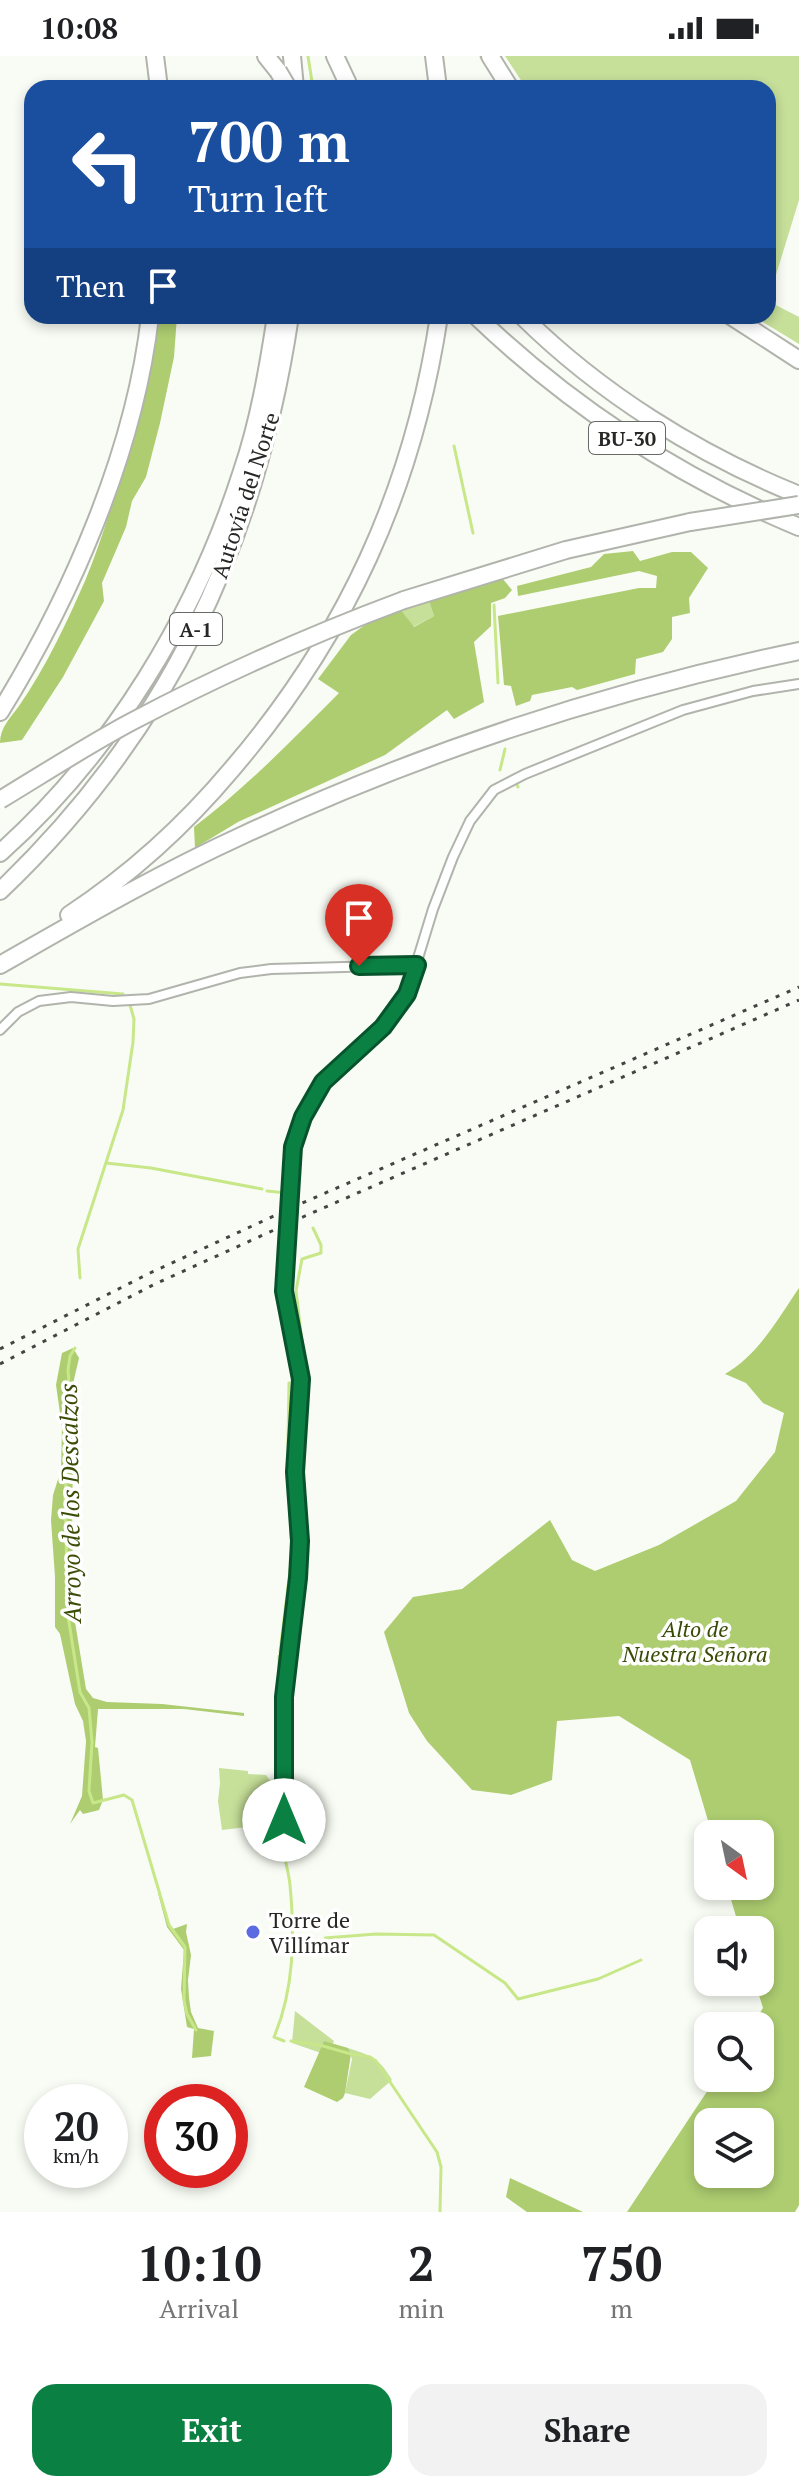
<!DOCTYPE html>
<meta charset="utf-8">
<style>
body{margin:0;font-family:"PT Serif",serif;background:#f2f2f2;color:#202124;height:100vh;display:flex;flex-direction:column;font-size:30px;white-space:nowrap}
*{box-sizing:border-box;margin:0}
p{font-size:26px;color:#757577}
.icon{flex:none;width:44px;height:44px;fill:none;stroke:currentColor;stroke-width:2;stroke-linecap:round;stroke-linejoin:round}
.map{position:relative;height:2156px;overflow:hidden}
.details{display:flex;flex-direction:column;background:#fff;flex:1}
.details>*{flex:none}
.top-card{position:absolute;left:24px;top:24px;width:752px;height:244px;border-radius:24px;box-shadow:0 4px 12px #0003;background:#1a4fa0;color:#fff;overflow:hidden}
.needle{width:52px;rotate:147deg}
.fabs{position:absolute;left:694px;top:1764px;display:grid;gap:16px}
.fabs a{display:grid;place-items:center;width:80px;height:80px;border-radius:16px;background:#fff;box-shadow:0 4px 12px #0003;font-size:40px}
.speed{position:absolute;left:24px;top:2028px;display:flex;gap:16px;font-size:40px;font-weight:700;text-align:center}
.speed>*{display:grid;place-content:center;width:104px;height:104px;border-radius:50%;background:#fff;box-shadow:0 4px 12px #0003;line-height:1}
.speed small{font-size:20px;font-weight:400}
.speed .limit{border:12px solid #d22;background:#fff;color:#111}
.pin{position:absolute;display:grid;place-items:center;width:68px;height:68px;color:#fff;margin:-82px -34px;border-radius:50% 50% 50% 0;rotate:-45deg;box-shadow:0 0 8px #0007}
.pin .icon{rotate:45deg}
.me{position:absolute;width:88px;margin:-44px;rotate:0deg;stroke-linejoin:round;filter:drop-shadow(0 0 6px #0008)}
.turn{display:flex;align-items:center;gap:28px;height:168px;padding:0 32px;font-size:36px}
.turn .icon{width:104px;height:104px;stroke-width:2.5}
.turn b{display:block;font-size:56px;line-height:68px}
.then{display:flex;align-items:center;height:76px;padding:0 32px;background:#0003;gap:16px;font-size:30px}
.eta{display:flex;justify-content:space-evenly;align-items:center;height:136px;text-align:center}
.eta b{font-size:48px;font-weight:700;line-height:56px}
.action{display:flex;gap:16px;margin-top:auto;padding:16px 32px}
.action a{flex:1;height:92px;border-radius:24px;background:#0b8043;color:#fff;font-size:32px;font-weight:700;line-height:92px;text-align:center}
.action a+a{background:#f2f2f2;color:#202124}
.status{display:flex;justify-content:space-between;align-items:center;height:56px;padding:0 40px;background:#fff;direction:ltr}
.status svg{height:22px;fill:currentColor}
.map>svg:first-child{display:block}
.green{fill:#c6df99}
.forest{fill:#adcd70;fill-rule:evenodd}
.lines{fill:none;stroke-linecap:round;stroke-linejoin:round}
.stream{stroke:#c7e789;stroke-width:3}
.street-casing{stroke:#b1b4ac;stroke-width:12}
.highway-casing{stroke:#b1b4ac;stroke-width:20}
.street{stroke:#fff;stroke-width:8}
.highway{stroke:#fff;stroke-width:16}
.rail{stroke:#434542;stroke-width:3;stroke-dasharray:4 8;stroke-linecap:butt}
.street-bridge-casing{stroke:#b1b4ac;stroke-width:12;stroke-linecap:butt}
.highway-bridge-casing{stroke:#b1b4ac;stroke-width:20;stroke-linecap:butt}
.street-bridge{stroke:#fff;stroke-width:8}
.highway-bridge{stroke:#fff;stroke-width:16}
.route-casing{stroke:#07532c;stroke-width:20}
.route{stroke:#0b8043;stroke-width:14}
.poi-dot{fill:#5d6be2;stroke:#fff;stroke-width:3}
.labels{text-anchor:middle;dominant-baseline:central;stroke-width:7;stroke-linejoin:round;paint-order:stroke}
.shield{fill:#fff;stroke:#686867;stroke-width:2}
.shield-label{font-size:20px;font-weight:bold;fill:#272826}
.street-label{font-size:22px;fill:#272826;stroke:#fff}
.park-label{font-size:22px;font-style:italic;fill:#394c05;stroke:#fff}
.poi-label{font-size:22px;fill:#272826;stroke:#fff;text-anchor:start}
.water-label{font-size:24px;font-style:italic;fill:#3b4d07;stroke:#fff}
</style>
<div class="status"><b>10:08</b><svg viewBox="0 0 49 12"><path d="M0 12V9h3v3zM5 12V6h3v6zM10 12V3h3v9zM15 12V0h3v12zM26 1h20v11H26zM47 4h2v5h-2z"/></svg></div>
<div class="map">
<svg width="799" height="2156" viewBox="0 0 799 2156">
<rect width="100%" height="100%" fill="#f9fcf4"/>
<!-- green -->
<path class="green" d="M505,0H799V144L768,245L799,261V288L753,260H768V32H526Z
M429,545L434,560L413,571L401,554Z
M219,1712L248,1715V1718L266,1719L274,1730L271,1742L276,1743L274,1763L247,1771L222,1774L218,1745L220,1727Z
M295,1955L334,1985L333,1988L324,1986L321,1997L292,1987Z
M348,1992C372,2000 379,2002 392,2024L370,2043L345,2037L352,2003Z"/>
<!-- forest -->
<path class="forest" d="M158,260H177L174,301L160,367L146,421L132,445L126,471L102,527L104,545L63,621L22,684L0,687C0,672 10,662 19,650C46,611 66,568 85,525C99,491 110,456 120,421C137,368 153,316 158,260Z
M633,495L640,505L672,496H691L708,512L689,542L690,557L672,561V583L663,596L636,603L635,618L577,634L572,631L532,639L530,645L516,650L511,630L504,629L498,560L639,532H656L657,520L639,515L518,540L517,530L591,511L604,498Z
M502,522L512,534L505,542L491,547V570L474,586L484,646L454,663L447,654L385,699L238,766L195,792L194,771C247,731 292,684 339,637L318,623L351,579L369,566L401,554L414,571L434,560L429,545Z
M799,1232V2149L795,2156H627L716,2022H760V1970H751L763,1952L755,1926H760V1874H740L727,1830H760V1778H712L690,1704L619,1660L557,1665L552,1724L511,1739L472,1734L427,1685L409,1657L384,1576L413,1541L462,1533L550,1464L572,1504L595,1515L659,1489L736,1445L775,1396L784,1357L763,1347L746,1327L725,1318C758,1299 778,1263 799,1232ZM708,2066H760V2118H708Z
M73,1292L79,1302L72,1332L77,1379L72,1437L73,1527L75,1566L86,1633L93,1642L107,1646L162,1648L244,1657V1660L184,1653H98L95,1691L98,1692L103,1744L99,1754L83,1758L80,1754L70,1768L82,1740L86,1685L83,1665L75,1648L60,1578L55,1571V1521L51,1464L53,1439L61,1414L62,1371L56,1329L62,1297Z
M158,1837H160L169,1869L173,1873L187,1868L186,1876L191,1899L188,1924L189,1942L191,1956L198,1972L214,1975L211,2000L192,2002L194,1973L187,1971L181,1933L184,1894L167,1871Z
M324,1985L348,1992L351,1998L345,2037L343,2042L337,2046L304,2031Z
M510,2122L583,2156H527L506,2141Z"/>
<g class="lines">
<!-- stream -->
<path class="stream" d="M308,0L313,32
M481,0V1
M454,390L473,477
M494,549L498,627
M500,714L505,693
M517,729L518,731
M0,928L123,938
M106,1107L151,1112L262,1133
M267,1135L296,1138
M80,1222L78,1193L123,1054L133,986L134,963L130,949
M75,1292L70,1300L68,1314L71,1355L65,1440L68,1560L80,1636L89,1652L92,1686L89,1735L93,1747L124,1739L132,1744L169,1869L185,1891L184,1944L187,1958L196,1974
M304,1303L296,1235L302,1203L321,1197V1189L313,1172
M280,1596L292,1498L288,1387L289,1327
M279,1600L280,1672
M275,1763L281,1719
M276,1769C281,1789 288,1810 290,1829C295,1881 294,1934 274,1981L284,1985
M325,1882L376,1878L434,1879L505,1927L518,1943L598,1923L641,1904
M291,1985L304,1987
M306,1987L323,1990
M323,1990L351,1998
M352,1998L370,2001L376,2005L437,2096L441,2111L440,2156"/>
<defs>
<path id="street" d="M0,974L18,956L39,945L71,941L113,945L149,943L240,917L271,913L417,909
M291,1128L293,1091L303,1061L323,1026L376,979L407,938L433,853L453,801L470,765L494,734L525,718L683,654L753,635L799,628
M284,1764V1641L298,1522L300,1485L295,1416L301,1323L284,1235L285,1203"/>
<path id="highway" d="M155,0L159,32
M266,0L278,15
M292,0L295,32
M335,0L350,32
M434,0L438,32
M490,0L510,32
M476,260C570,350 678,421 799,471
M522,260C600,337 697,398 799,439
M731,260L799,304
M404,544L566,494L690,466
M0,656C71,541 135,395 150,260
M0,797C113,696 196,559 242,415C259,365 268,312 276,260
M0,835C168,675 256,488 290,260
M69,859C130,819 185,769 232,713C346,580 413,433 439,260
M0,909C79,864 158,818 241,780C419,697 607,635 799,595"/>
</defs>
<!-- street casing -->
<use href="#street" class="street-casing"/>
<!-- highway casing -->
<use href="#highway" class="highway-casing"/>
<!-- street -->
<use href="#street" class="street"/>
<!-- highway -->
<use href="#highway" class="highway"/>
<!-- rail -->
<path class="rail" d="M0,1293L150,1217L300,1148L799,931
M0,1308L155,1228L305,1160L799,944"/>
<defs>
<path id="street-bridge" d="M285,1203L291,1128"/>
<path id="highway-bridge" d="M278,15L288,32
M690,466L799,449
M0,744C43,718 86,690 131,666C220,619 310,579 404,544"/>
</defs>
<!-- street-bridge casing -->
<use href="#street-bridge" class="street-bridge-casing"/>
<!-- highway-bridge casing -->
<use href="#highway-bridge" class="highway-bridge-casing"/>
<!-- street-bridge -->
<use href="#street-bridge" class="street-bridge"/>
<!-- highway-bridge -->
<use href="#highway-bridge" class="highway-bridge"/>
</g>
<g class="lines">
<defs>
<path id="route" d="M284,1764V1641L298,1522L300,1485L295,1416L301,1323L284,1235L293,1091L303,1061L323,1026L383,971L407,938L417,909L359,910"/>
</defs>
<!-- route casing -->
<use href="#route" class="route-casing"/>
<!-- route -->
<use href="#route" class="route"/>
</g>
<!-- markers -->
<circle class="poi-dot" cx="253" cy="1876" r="8"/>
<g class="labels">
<!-- shield labels -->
<g class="shield">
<rect x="589" y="366" width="76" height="32" rx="6"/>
<rect x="170" y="557" width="52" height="32" rx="6"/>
</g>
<g class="shield-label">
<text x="627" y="382">BU-30</text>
<text x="196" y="573">A-1</text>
</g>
<!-- street labels -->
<g class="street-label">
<text transform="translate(245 439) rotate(-72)">Autovía del Norte</text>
</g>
<!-- park labels -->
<g class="park-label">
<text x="695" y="1572">Alto de<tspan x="695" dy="25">Nuestra Señora</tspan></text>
</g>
<!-- poi labels -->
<g class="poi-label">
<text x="269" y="1863">Torre de<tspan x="269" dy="25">Villímar</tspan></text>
</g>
<!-- water labels -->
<g class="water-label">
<text transform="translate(70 1447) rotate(-91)">Arroyo de los Descalzos</text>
</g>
</g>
</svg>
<div class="fabs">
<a><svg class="needle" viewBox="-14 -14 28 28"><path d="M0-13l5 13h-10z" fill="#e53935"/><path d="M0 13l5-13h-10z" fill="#757577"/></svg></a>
<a><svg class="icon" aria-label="sound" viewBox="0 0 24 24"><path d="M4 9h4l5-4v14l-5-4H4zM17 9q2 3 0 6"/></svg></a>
<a><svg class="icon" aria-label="search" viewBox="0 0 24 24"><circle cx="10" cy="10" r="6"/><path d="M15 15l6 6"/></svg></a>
<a><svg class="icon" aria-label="layers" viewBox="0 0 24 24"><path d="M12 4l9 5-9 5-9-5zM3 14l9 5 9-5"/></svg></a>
</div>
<div class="speed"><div>20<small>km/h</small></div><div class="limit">30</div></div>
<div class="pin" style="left:359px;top:910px;background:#d93025"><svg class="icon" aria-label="arrive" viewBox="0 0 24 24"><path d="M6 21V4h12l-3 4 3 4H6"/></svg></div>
<svg class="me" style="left:284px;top:1764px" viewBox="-20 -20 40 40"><circle r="19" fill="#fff"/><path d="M0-13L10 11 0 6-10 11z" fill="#0b8043"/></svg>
<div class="top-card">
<div class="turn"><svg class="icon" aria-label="left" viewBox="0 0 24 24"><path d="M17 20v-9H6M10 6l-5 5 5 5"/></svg><div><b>700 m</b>Turn left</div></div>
<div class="then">Then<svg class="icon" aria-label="arrive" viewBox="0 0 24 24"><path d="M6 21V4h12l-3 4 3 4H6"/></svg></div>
</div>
</div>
<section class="details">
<div class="eta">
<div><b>10:10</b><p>Arrival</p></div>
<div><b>2</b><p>min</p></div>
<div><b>750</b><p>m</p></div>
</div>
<div class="action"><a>Exit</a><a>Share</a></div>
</section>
